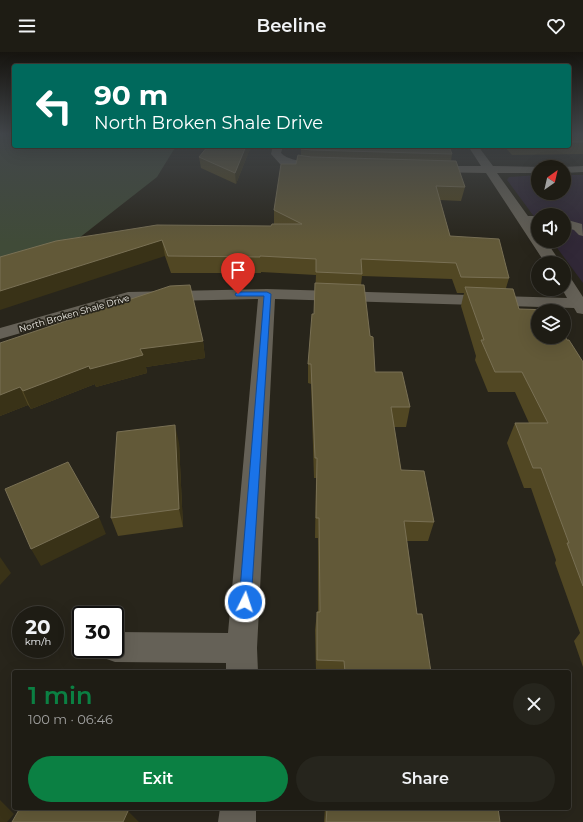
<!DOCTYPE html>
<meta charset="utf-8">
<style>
body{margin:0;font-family:Montserrat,sans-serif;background:#26251d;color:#f1f3f6;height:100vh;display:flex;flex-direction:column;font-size:15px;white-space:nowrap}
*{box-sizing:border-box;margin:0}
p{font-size:13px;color:#a1a1a0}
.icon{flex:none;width:22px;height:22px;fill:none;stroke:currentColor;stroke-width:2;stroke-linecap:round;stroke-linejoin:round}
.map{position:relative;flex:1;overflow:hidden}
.side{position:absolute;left:12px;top:618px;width:559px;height:140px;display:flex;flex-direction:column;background:#1e1c14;border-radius:4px;box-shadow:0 4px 16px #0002,0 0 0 1px #3c3a34}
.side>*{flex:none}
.banner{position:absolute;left:12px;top:12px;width:559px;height:84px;border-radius:4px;box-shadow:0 4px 16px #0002,0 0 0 1px #3c3a34;background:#00695c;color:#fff;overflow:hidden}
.needle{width:26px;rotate:34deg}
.controls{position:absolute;left:531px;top:108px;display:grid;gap:8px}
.controls a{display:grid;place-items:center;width:40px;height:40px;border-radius:50%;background:#1e1c14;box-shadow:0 4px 16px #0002,0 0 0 1px #3c3a34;font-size:20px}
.speed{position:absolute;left:12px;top:554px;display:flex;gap:8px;font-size:20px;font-weight:700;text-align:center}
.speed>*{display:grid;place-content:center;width:52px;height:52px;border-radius:50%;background:#1e1c14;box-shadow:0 4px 16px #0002,0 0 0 1px #3c3a34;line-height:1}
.speed small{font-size:10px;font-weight:400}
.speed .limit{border:2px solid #111;border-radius:6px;background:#fff;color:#111}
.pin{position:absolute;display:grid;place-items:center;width:34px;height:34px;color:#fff;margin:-41px -17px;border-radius:50% 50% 50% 0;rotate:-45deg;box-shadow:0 0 4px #0007}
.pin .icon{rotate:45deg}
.me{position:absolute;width:44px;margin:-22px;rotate:4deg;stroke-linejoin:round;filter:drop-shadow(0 0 3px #0008)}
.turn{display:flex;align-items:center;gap:14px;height:84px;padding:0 16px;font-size:18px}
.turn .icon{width:52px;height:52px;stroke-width:2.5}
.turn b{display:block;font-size:28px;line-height:34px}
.round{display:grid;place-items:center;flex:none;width:42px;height:42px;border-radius:21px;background:#26251d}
.summary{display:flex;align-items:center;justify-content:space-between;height:68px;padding:0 16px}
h1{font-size:24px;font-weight:600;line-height:30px;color:#0b8043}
.primary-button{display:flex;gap:8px;margin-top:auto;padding:8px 16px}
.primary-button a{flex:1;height:46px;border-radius:24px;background:#0b8043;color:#fff;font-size:16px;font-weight:600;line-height:46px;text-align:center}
.primary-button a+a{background:#26251d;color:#f1f3f6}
header{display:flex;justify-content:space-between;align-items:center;height:52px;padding:0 16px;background:#1e1c14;font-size:18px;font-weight:600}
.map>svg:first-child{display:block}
.education{fill:#312837}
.green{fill:#404b38}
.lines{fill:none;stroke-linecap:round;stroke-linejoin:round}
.service{fill:#656157;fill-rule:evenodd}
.minor{fill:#656157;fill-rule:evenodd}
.wall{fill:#514723}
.shaded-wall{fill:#393217}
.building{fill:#625938;stroke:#797054}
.route{fill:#1a73e8;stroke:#114b97}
.labels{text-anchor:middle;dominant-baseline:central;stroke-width:3.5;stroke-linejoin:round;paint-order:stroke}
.far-street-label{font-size:9px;fill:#f1efe9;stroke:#28251b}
</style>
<header><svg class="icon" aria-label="menu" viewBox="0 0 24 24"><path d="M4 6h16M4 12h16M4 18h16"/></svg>Beeline<svg class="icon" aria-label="heart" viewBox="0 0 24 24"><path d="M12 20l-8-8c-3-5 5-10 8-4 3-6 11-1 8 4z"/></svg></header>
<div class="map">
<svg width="583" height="770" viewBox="0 0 583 770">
<rect width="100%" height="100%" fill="#28251b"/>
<!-- education -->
<path class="education" d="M538,123V141H564V123H583V231L552,189H564V163H538V170L507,128L509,125Z"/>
<!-- green -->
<path class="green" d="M0,83H14V94H176L157,125L74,190L0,209Z"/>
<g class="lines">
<!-- service -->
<path class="service" d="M525,164H538V172L521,171L519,168L521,165Z
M564,167L582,172L583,184L579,183L574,178L564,175Z"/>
<!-- minor -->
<path class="minor" d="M273,94H283L281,101C294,114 323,106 331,115L325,118L280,112L271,102Z
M468,94H478L493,114L540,115H538V121H497L538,178V189H546L561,211H545L486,121L429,120L425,119L423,117L425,115L429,114H481Z
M583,114V120L564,121V115H562Z
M564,223L570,225L583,245V262L577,261L574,256L275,247L257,596L258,620H226V611L115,610L104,606L101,597H115V580L228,581L258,247L129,250L0,287V276L128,240L267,237L567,246L562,237H564Z
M220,756H256V770H218Z"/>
</g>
<!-- wall -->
<path class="wall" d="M569,83H583V102L512,103L504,94H569Z
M251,94L236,132L201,116L199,105Z
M301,97L452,102L451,109L465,135L461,149L440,148L450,184L509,226L506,236L519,257L567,288L583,310V615L574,589L580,581L555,511L556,508L531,436H524L507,391L515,371H529L515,340H488L475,308L476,304L461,254L464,241H457L452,227L362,224L361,233L375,320L410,355L406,375H394L401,418L434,470L428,489H407L417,562L431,620H316L315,578L317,560H318V486H315L316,426H314L311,332L308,331V312L314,262L316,223L261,220V221H171L165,204L0,205L271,174L274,172V158L301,103Z
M203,289L205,306L146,315L147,321L96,335L95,332L31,357L28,353L0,364V291Z
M179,391L183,475L118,484L111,466Z
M325,756H498L500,770H324Z"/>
<!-- shaded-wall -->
<path class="shaded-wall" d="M246,94H251L236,132L235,121Z
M162,188L165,204L0,258V239Z
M203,289L205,306L146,315L147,321L96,335L90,317L140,297Z
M89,314L95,332L31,357L23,339Z
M20,335L28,353L0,364V343Z
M175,373L179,391L183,475L179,457Z
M99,465L106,482L41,514L31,497Z
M0,505L11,521L0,533Z
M0,748L14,762L7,770H0Z
M128,759L139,770H123Z"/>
<!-- building -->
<path class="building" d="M569,83H583V90H569Z
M208,94H246L235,121L199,105Z
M301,94H449L452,102L311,98L301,97Z
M298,103L311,105L456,109L465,135L436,134L450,184L499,187L509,226L461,225L456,211L361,207L362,222L316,220V207L260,204V205L168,204L162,188L0,239V205L56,189L101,182L157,173L271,174L272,172H302L274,158L281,112H296Z
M315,231L364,233L370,284L373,285L375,320H402L410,355H391L401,418L424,419L434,470L404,469L417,562H422L431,620H345L344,609L317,608V560H320L319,466H316L317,406H315L311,312H308L312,262H314Z
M190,233L203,289L140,297L143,303L90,317L89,314L23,339L20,335L0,343V291L170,234Z
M465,235L513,237L519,257L551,258L552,259H538V285H564V282L567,288H569L583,310V534L567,491H569L541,416H533L515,371H548L522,320H495L481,288H484Z
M175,373L179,457L111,466L117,380Z
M68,410L99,465L31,497L5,437Z
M20,756H122L128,759L123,770H12Z
M327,756H498L500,770H326Z"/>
<!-- sky -->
<linearGradient id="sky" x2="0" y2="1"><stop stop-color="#16140f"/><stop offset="0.43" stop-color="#42464a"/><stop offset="1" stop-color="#42464a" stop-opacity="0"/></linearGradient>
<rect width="583" height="191" fill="url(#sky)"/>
<!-- route -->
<path class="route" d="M238,240H267L271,242L251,550L250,554L245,555L241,554L239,550L264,244H236L235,242Z"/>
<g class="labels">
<!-- far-street labels -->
<g class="far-street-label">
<text transform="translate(74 261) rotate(-16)">North Broken Shale Drive</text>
</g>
</g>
</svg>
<div class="controls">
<a><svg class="needle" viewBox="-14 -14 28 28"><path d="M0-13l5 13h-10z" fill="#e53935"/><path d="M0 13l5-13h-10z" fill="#a1a1a0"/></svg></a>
<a><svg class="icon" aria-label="sound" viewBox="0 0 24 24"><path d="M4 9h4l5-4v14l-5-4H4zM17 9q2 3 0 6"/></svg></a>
<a><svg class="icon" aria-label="search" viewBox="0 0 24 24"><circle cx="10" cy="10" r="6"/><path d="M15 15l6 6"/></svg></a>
<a><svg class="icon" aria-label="layers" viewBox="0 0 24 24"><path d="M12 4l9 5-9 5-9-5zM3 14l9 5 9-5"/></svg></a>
</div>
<div class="speed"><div>20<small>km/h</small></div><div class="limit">30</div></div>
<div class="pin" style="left:238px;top:242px;background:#d93025"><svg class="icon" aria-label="arrive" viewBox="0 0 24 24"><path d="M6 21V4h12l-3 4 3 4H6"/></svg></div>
<svg class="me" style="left:245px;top:550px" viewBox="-20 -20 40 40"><circle r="17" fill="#1a73e8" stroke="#fff" stroke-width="3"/><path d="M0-11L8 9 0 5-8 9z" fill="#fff"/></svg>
<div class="banner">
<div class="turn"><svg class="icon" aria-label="left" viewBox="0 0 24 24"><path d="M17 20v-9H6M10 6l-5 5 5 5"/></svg><div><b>90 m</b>North Broken Shale Drive</div></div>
</div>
<section class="side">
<div class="summary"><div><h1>1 min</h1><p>100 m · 06:46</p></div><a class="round"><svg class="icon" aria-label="close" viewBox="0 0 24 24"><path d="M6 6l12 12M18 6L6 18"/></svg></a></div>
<div class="primary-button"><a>Exit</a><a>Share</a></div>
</section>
</div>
